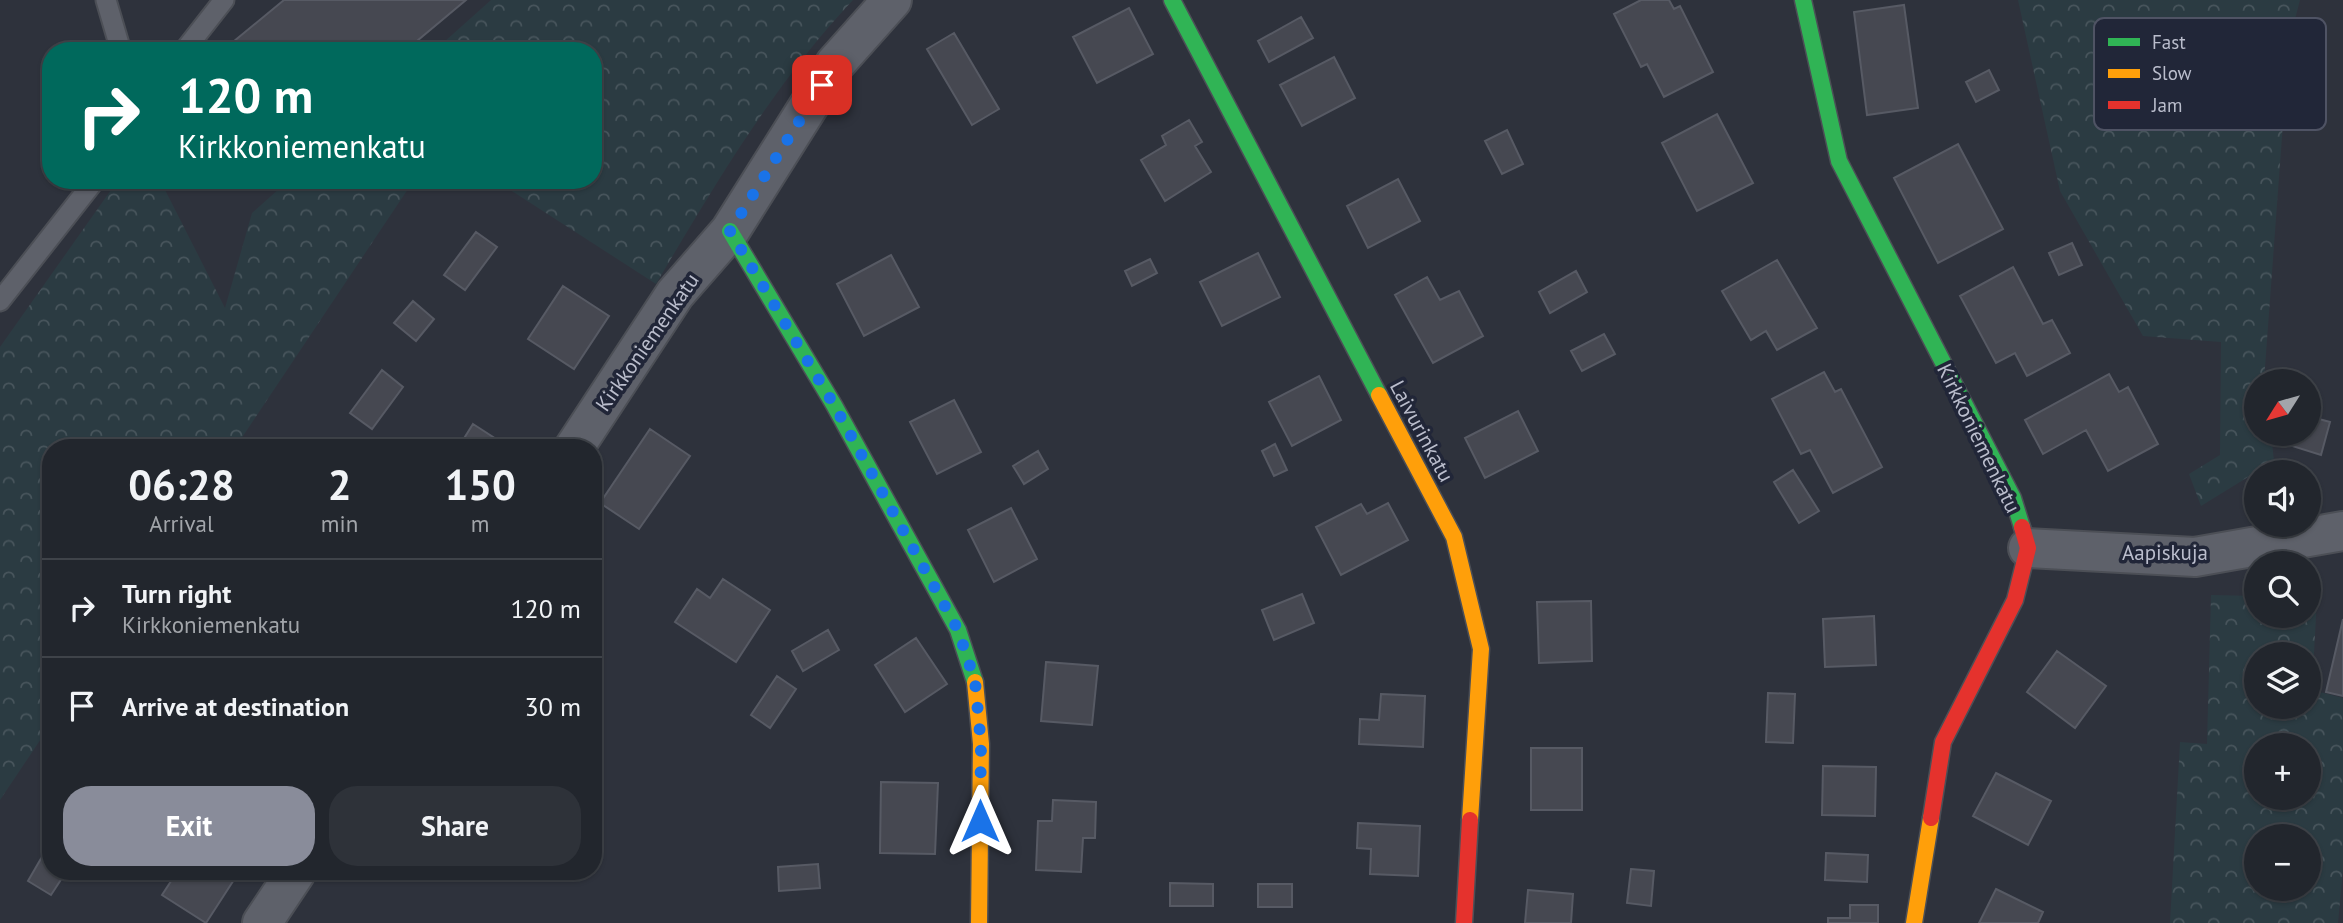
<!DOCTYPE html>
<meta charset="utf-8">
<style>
body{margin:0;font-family:"PT Sans",sans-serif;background:#2e3239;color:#f1f3f6;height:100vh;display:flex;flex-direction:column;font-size:26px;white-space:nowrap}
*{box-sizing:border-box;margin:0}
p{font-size:23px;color:#a2a5aa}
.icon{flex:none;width:38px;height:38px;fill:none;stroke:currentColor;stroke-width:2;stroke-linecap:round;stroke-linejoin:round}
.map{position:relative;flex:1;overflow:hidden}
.drawer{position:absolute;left:42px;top:439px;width:560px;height:441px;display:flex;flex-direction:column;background:#22262d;border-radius:28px;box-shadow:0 2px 5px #0004,0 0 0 2px #3f4349}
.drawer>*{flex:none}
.hud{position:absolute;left:42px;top:42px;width:560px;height:147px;border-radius:28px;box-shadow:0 2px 5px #0004,0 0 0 2px #3f4349;background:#00695c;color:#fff;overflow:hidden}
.needle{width:46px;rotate:233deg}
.tools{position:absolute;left:2244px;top:369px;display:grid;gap:14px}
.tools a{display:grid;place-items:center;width:77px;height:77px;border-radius:50%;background:#22262d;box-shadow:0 2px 5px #0004,0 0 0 2px #3f4349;font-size:35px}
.pin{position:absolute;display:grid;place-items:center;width:60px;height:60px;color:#fff;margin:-30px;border-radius:14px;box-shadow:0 4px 10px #0006}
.me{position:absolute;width:77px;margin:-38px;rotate:0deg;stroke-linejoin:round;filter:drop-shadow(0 0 5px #0008)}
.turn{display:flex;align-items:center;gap:24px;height:147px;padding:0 21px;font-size:32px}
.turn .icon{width:91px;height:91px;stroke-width:2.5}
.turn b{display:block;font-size:49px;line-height:60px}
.eta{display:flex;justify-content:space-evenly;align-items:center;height:119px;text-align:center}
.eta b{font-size:42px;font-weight:700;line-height:49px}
.button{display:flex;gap:14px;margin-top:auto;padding:14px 21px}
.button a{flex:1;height:80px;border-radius:28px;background:#898c9a;color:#fff;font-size:28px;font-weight:700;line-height:80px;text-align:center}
.button a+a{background:#2e3239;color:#f1f3f6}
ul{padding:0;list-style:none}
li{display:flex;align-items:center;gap:21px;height:98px;padding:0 21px;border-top:2px solid #3f4349}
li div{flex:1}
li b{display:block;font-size:26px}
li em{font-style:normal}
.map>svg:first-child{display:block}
.forest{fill:url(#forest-crowns);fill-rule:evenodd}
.building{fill:#464851;stroke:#575a64;stroke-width:2}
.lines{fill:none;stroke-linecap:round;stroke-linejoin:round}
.lane-casing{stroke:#4c4f56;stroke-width:23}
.street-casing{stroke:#4c4f56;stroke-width:42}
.fast-casing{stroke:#4c4f56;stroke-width:19}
.slow-casing{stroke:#4c4f56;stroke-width:19}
.jam-casing{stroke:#4c4f56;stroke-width:19}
.lane{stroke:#5e616a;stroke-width:19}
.street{stroke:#5e616a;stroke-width:38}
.fast{stroke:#30b455;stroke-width:16}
.slow{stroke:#ff9f0a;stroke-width:16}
.jam{stroke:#e5322d;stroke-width:16}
.route{stroke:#1a73e8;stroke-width:12;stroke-dasharray:0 21.6}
.labels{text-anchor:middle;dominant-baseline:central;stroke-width:7;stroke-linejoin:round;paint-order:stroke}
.street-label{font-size:21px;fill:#babdcc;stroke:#212638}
.key{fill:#212638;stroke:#4f5364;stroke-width:2}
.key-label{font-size:19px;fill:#babdcc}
</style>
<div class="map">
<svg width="2343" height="923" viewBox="0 0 2343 923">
<defs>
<pattern id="forest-crowns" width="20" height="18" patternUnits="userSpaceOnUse" patternTransform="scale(1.75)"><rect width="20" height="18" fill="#2b3b42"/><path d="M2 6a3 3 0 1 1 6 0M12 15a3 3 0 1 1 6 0" fill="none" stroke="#48555c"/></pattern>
</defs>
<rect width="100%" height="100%" fill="#2e323c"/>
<!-- forest -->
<path class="forest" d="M491,0H853C774,84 714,186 656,284L495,180H593V51H434Z
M2018,0H2300L2289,42L2264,381L2256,382V434H2271L2274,461L2201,506L2189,474L2220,455L2221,342L2143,336L2060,191Z
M118,180H160L225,308L252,213L289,180H414L235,448H51V724L0,800V347Z
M2211,595L2256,596V616H2308V598H2317L2312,690L2343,698V869L2338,923H2170L2180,742L2207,744ZM2256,654H2308V707H2256ZM2256,746H2308V798H2256ZM2256,836H2308V889H2256Z"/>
<!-- building -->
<path class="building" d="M284,0H466L405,51H222Z
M1641,0H1669L1674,9L1680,6L1713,72L1664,97L1647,64L1641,67L1614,14Z
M1904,5L1918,108L1867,115L1854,12Z
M1129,8L1153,54L1097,83L1073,37Z
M1301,17L1313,38L1269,62L1258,41Z
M954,33L999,109L972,125L927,49Z
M1334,57L1355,98L1302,126L1280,85Z
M1989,70L1999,90L1976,102L1966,82Z
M1717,114L1753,183L1697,211L1662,143Z
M1189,120L1202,142L1195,146L1211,172L1165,201L1141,160L1166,145L1162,136Z
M1507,130L1523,164L1502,174L1485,141Z
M1958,144L2003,229L1938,263L1894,178Z
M1398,179L1420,221L1368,248L1347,206Z
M476,232L497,247L465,290L444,275Z
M2072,243L2082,265L2059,275L2049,253Z
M1258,253L1280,297L1222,326L1200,282Z
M891,255L919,307L864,336L837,284Z
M1150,259L1157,273L1132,286L1125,271Z
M1777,260L1817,328L1777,350L1766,331L1751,340L1722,291Z
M2013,267L2043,324L2052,320L2070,353L2027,376L2015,353L1996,363L1960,296Z
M1576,271L1587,292L1550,313L1539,292Z
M1427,277L1440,300L1459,291L1483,336L1433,363L1395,295Z
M563,286L609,316L574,369L528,339Z
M413,301L434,319L416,341L394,323Z
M1604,334L1615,354L1582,371L1571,351Z
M382,370L403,387L372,429L350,413Z
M1824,372L1835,392L1841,389L1882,467L1833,493L1810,450L1801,454L1772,399Z
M2109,374L2119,392L2128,387L2158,444L2108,471L2086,430L2043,454L2025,420Z
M1319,376L1341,420L1292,446L1269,402Z
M954,400L981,452L937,474L910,422Z
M1518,411L1538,451L1485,478L1465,438Z
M2308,416L2330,422L2321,455L2283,443L2285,434H2308Z
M473,424L510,448H458Z
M650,429L690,456L639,529L600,503Z
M1275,444L1287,470L1274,476L1262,451Z
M1038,451L1048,469L1024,484L1013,466Z
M1793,470L1819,511L1799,523L1774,482Z
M1388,503L1408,540L1341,575L1316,527L1361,504L1367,514Z
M1011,508L1037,559L994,582L968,530Z
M723,579L770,610L736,662L675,622L697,589L710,598Z
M1302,594L1314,623L1274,640L1262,610Z
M1591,601L1592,661L1539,663L1537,602Z
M1874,616L1876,665L1825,667L1823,619Z
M2343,619V696L2326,692Z
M828,630L839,650L803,671L792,651Z
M916,638L947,684L905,712L875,665Z
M2057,651L2106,686L2075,728L2027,692Z
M1046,662L1098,666L1092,725L1041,721Z
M777,676L796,689L770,728L751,715Z
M1768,693L1795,694L1793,743L1766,742Z
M1381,694L1425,696L1423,747L1359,744L1360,719L1379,720Z
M1531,748H1582V810H1531Z
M1823,766L1876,767L1875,816L1822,815Z
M1996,773L2051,801L2028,845L1973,816Z
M881,782L938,783L935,854L880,853Z
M1053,800L1096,802L1095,838H1083L1081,872L1036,870L1038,821H1052Z
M1358,823L1420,826L1418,876L1370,874L1371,849L1357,848Z
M1826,853L1868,855L1867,882L1825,880Z
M43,855L51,859V872H66L51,895L28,881Z
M818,864L820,888L779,891L778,867Z
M1631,869L1654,871L1651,906L1627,903Z
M177,872H239L206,923L162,895Z
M1170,883L1213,884V906H1170Z
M1258,884H1292V907H1258Z
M1996,889L2043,912L2038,923H1979Z
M1528,890L1573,894L1571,923H1525Z
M1850,905H1878V923H1828V918H1850Z"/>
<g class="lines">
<defs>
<path id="lane" d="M106,0L121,51
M184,51L224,0
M0,301L95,180"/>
<path id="street" d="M574,448L675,294L730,231L835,64L892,0
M2028,548L2195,557L2343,531
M262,923L296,872"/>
<path id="fast" d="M1172,0L1379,395
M1803,0L1839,161L2013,498L2022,527
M730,231L834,405L958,630L975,682"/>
<path id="slow" d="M1379,395L1454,537L1481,649L1470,820
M975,682L981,744L979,923
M1914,923L1931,818"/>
<path id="jam" d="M1931,818L1943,742L2015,600L2028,548L2022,527
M1464,923L1470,820"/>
</defs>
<!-- lane casing -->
<use href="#lane" class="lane-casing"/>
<!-- street casing -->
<use href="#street" class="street-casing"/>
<!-- fast casing -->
<use href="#fast" class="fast-casing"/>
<!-- slow casing -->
<use href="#slow" class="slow-casing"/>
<!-- jam casing -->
<use href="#jam" class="jam-casing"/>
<!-- lane -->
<use href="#lane" class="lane"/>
<!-- street -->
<use href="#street" class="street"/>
<!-- fast -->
<use href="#fast" class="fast"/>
<!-- slow -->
<use href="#slow" class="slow"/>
<!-- jam -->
<use href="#jam" class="jam"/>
</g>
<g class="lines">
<!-- route -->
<path class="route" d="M822,85L730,231L834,405L958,630L975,681L981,744L980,821"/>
</g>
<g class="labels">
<!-- street labels -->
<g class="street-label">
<text transform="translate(647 342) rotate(-55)">Kirkkoniemenkatu</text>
<text transform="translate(1422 431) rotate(62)">Laivurinkatu</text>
<text transform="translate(1979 438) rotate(64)">Kirkkoniemenkatu</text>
<text x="2165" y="552">Aapiskuja</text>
</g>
</g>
<!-- legend -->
<rect x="2094" y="18" width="232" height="112" rx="10" class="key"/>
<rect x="2108" y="38" width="32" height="8" fill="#30b455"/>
<rect x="2108" y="69" width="32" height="9" fill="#ff9f0a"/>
<rect x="2108" y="101" width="32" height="8" fill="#e5322d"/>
<g class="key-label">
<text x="2152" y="49">Fast</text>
<text x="2152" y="80">Slow</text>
<text x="2152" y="112">Jam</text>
</g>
</svg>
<div class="tools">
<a><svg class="needle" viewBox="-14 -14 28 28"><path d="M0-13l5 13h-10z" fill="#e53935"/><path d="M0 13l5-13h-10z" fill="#a2a5aa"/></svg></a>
<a><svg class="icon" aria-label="sound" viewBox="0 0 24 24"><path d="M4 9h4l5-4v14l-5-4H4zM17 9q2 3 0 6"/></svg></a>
<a><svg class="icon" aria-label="search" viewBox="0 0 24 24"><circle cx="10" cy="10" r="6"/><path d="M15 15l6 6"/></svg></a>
<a><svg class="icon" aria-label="layers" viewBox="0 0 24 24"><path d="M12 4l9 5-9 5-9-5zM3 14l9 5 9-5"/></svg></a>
<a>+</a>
<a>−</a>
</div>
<div class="pin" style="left:822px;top:85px;background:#d93025"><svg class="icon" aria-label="arrive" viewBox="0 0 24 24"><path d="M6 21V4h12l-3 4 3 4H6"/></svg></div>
<svg class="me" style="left:980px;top:821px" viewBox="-20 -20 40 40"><path d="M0-17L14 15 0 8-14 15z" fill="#1a73e8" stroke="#fff" stroke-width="4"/></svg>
<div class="hud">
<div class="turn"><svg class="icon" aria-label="right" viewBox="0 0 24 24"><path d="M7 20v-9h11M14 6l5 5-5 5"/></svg><div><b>120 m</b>Kirkkoniemenkatu</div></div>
</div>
<section class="drawer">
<div class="eta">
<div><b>06:28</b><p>Arrival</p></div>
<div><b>2</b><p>min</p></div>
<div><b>150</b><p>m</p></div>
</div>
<ul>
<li><svg class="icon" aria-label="right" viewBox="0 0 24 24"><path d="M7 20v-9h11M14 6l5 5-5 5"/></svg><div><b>Turn right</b><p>Kirkkoniemenkatu</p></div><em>120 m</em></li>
<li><svg class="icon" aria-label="arrive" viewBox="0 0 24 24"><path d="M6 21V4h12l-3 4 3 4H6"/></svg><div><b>Arrive at destination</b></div><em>30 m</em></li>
</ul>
<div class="button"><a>Exit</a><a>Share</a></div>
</section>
</div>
